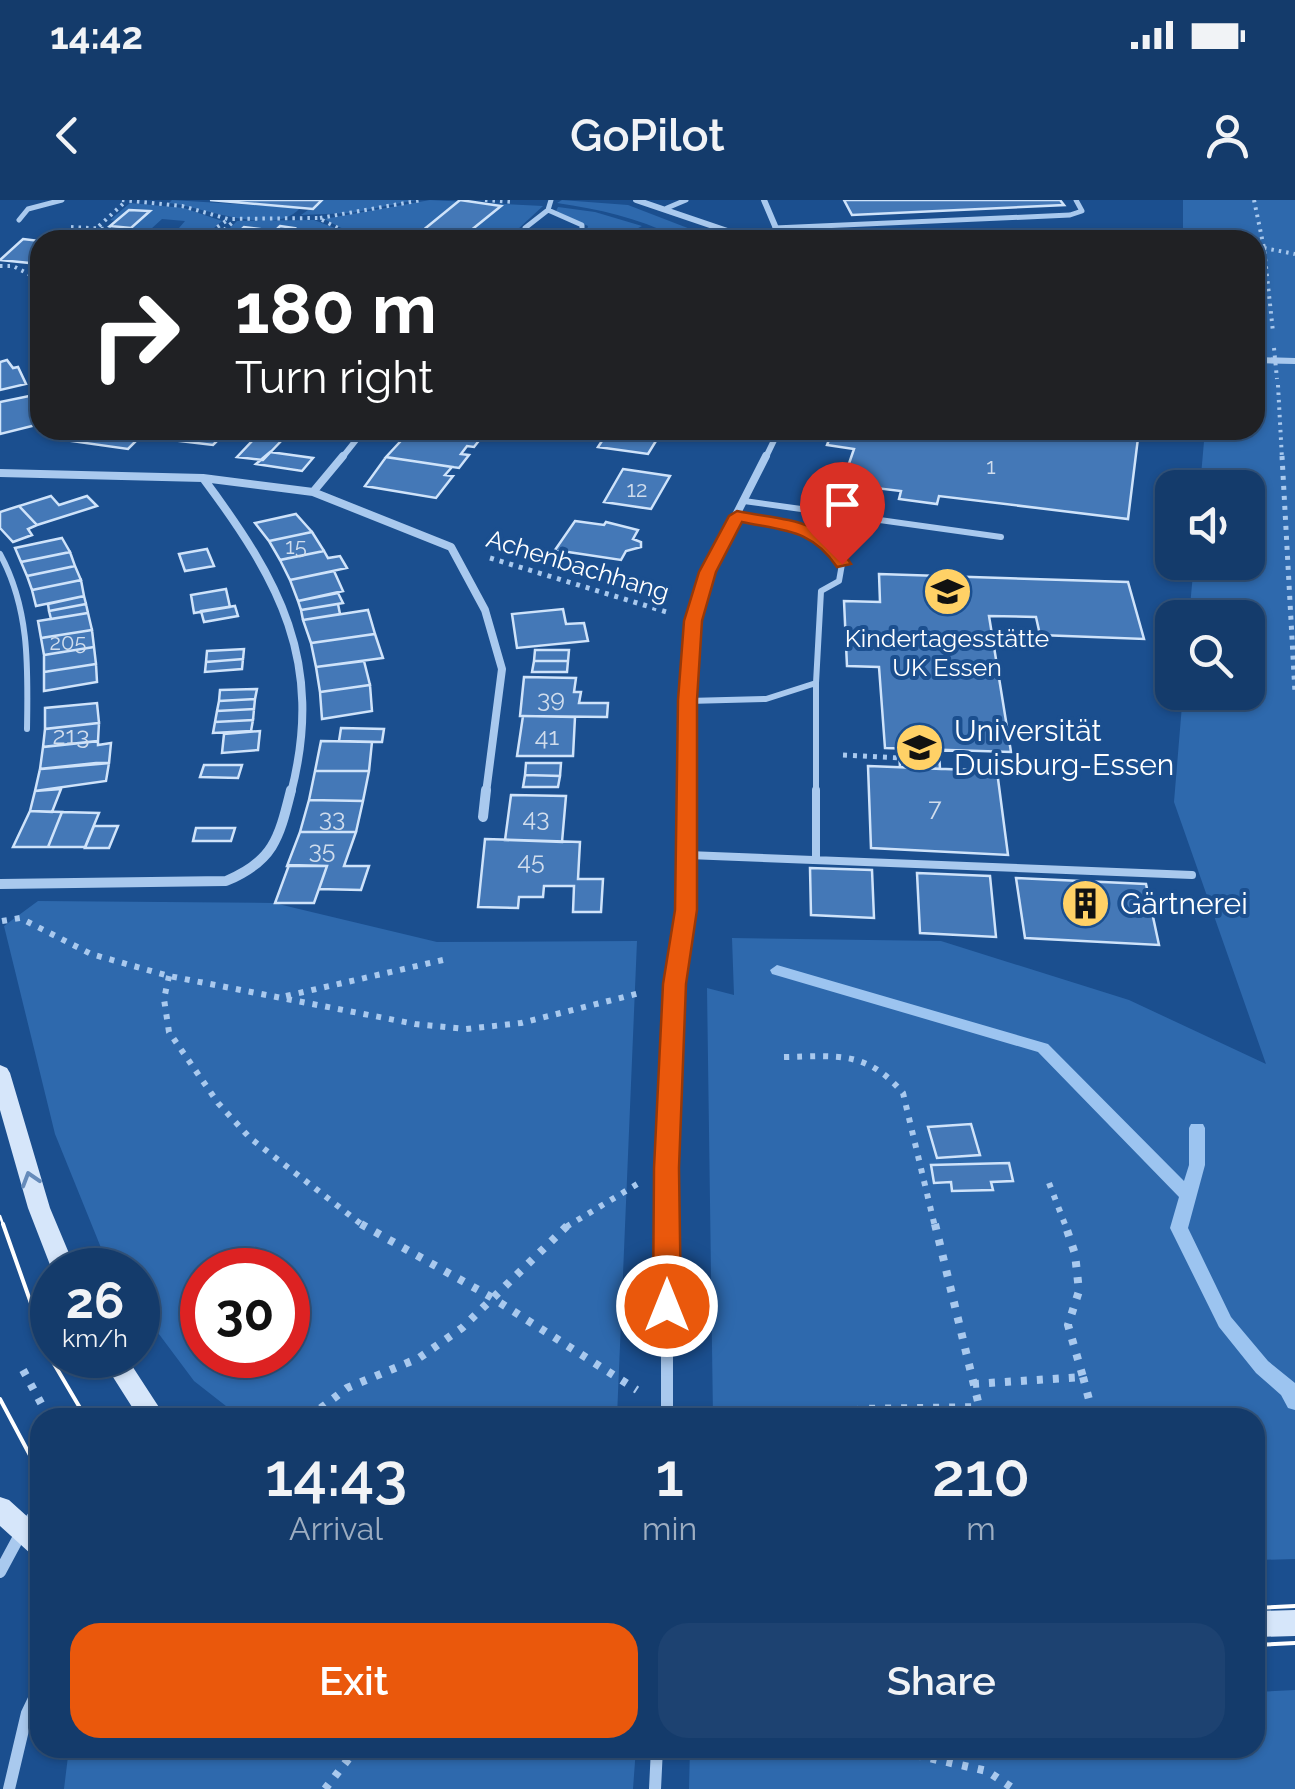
<!DOCTYPE html>
<meta charset="utf-8">
<style>
body{margin:0;font-family:Raleway,sans-serif;background:#1d4271;color:#f1f3f6;height:100vh;display:flex;flex-direction:column;font-size:38px;white-space:nowrap}
*{box-sizing:border-box;margin:0}
p{font-size:32px;color:#9dadc1}
.icon{flex:none;width:55px;height:55px;fill:none;stroke:currentColor;stroke-width:2;stroke-linecap:round;stroke-linejoin:round}
.map{position:relative;flex:1;overflow:hidden}
.panel{position:absolute;left:30px;top:1208px;width:1235px;height:350px;display:flex;flex-direction:column;background:#143b6b;border-radius:30px;box-shadow:0 2px 8px #0004,0 0 0 2px #33557e}
.panel>*{flex:none}
.hud{position:absolute;left:30px;top:30px;width:1235px;height:210px;border-radius:30px;box-shadow:0 2px 8px #0004,0 0 0 2px #33557e;background:#202124;color:#fff;overflow:hidden}
.buttons{position:absolute;left:1155px;top:270px;display:grid;gap:20px}
.buttons a{display:grid;place-items:center;width:110px;height:110px;border-radius:20px;background:#143b6b;box-shadow:0 2px 8px #0004,0 0 0 2px #33557e;font-size:50px}
.speed{position:absolute;left:30px;top:1048px;display:flex;gap:20px;font-size:50px;font-weight:700;text-align:center}
.speed>*{display:grid;place-content:center;width:130px;height:130px;border-radius:50%;background:#143b6b;box-shadow:0 2px 8px #0004,0 0 0 2px #33557e;line-height:1}
.speed small{font-size:25px;font-weight:400}
.speed .limit{border:15px solid #d22;background:#fff;color:#111}
.pin{position:absolute;display:grid;place-items:center;width:85px;height:85px;color:#fff;margin:-102px -42px;border-radius:50% 50% 50% 0;rotate:-45deg;box-shadow:0 0 10px #0007}
.pin .icon{rotate:45deg}
.me{position:absolute;width:110px;margin:-55px;rotate:0deg;stroke-linejoin:round;filter:drop-shadow(0 0 8px #0008)}
.turn{display:flex;align-items:center;gap:35px;height:210px;padding:0 40px;font-size:45px}
.turn .icon{width:130px;height:130px;stroke-width:2.5}
.turn b{display:block;font-size:70px;line-height:85px}
.eta{display:flex;justify-content:space-evenly;align-items:center;height:170px;text-align:center}
.eta b{font-size:60px;font-weight:600;line-height:70px}
.button{display:flex;gap:20px;margin-top:auto;padding:20px 40px}
.button a{flex:1;height:115px;border-radius:30px;background:#ea580c;color:#fff;font-size:40px;font-weight:600;line-height:115px;text-align:center}
.button a+a{background:#1d4271;color:#f1f3f6}
.status{display:flex;justify-content:space-between;align-items:center;height:70px;padding:0 50px;background:#143b6b;direction:ltr}
.status svg{height:28px;fill:currentColor}
header{display:flex;justify-content:space-between;align-items:center;height:130px;padding:0 40px;background:#143b6b;font-size:45px;font-weight:600}
.map>svg:first-child{display:block}
.green{fill:#2e69ad;fill-rule:evenodd}
.lines{fill:none;stroke-linecap:round;stroke-linejoin:round}
.stream{fill:#9cc4f0;fill-rule:evenodd}
.building{fill:#4478b7;stroke:#cfe3fa;stroke-width:2.5}
.path-far3{stroke:#a9c9ee;stroke-width:4;stroke-dasharray:2.5 5;stroke-linecap:butt}
.path-far2{stroke:#a9c9ee;stroke-width:5;stroke-dasharray:4 6;stroke-linecap:butt}
.path-far1{stroke:#a9c9ee;stroke-width:6;stroke-dasharray:5 8;stroke-linecap:butt}
.path{stroke:#a9c9ee;stroke-width:8;stroke-dasharray:6 10;stroke-linecap:butt}
.lane-far2{stroke:#a9c9ee;stroke-width:5}
.lane-far1{stroke:#a9c9ee;stroke-width:6}
.lane{stroke:#a9c9ee;stroke-width:8}
.street-far3{stroke:#a9c9ee;stroke-width:6}
.street-far2{stroke:#a9c9ee;stroke-width:8}
.street-far1{stroke:#a9c9ee;stroke-width:10}
.street{stroke:#a9c9ee;stroke-width:12}
.secondary{fill:#d6e6fa;fill-rule:evenodd}
.tram-far1{stroke:#fff;stroke-width:2.5}
.tram{stroke:#fff;stroke-width:4}
.path-bridge{stroke:#a9c9ee;stroke-width:4;stroke-dasharray:2.5 5;stroke-linecap:butt}
.oneway{stroke:#668bba}
.route{fill:#ea580c;stroke:#983908;stroke-width:2.5}
.labels{text-anchor:middle;dominant-baseline:central;stroke-width:8;stroke-linejoin:round;paint-order:stroke}
.far-number-label{font-size:22px;fill:#d0dded}
.far-street-label{font-size:25px;fill:#fff;stroke:#1b4f8f}
.far-poi-label{font-size:25px;fill:#fff;stroke:#1b4f8f}
.number-label{font-size:25px;fill:#d0dded}
.poi-label{font-size:30px;fill:#fff;stroke:#1b4f8f;text-anchor:start}
</style>
<div class="status"><b>14:42</b><svg viewBox="0 0 49 12"><path d="M0 12V9h3v3zM5 12V6h3v6zM10 12V3h3v9zM15 12V0h3v12zM26 1h20v11H26zM47 4h2v5h-2z"/></svg></div>
<header><svg class="icon" aria-label="back" viewBox="0 0 24 24"><path d="M15 5l-7 7 7 7"/></svg>GoPilot<svg class="icon" aria-label="person" viewBox="0 0 24 24"><circle cx="12" cy="8" r="4"/><path d="M4 21q1-7 8-7t8 7"/></svg></header>
<div class="map">
<svg width="1295" height="1589" viewBox="0 0 1295 1589">
<rect width="100%" height="100%" fill="#1b4f8f"/>
<!-- green -->
<path class="green" d="M172,0L300,8C275,38 200,6 169,3Z
M322,0H416L351,13L301,15Z
M430,0L543,6L517,30L475,40H347L349,32L324,19Z
M562,0L628,5L711,37L673,40L675,36C637,18 599,9 557,3Z
M1183,0H1295V1359L1255,1360V1218L713,1217L707,788L734,795L732,738L941,741L1129,800L1266,864L1174,602L1183,493L1248,492V418L1189,417L1194,363L1248,362V288L1200,287L1205,230H1255V40H1183Z
M130,3L184,8L222,21L205,36L193,40L189,37L196,30L179,28L185,21L162,19L151,29L131,28L148,11L129,10L116,21L110,20Z
M558,7L595,12L642,26L615,40H577L585,36L588,26L556,11Z
M314,20L340,30L341,40H316L321,34L289,32L292,28L280,26L275,31L244,27L230,40H218L237,21Z
M38,701L274,703L437,742L637,741L617,1217H240L194,1181L138,1106V1070H110L55,934L4,726ZM202,1070H288V1155H202Z
M1295,1490V1589H689L690,1548H1255V1492Z
M69,1548H636L633,1589H64Z"/>
<g class="lines">
<!-- stream -->
<path class="stream" d="M777,765L1048,844L1184,981L1189,965V928L1191,924H1203L1205,928V965L1188,1028L1231,1117L1268,1161L1295,1183V1210L1288,1208L1281,1195L1256,1173L1219,1127L1170,1028L1179,997L1038,852L772,774L770,770Z"/>
</g>
<!-- building -->
<path class="building" d="M210,0H322L313,9Z
M460,0L501,6L459,40H411Z
M844,0H1060L1064,5L852,15Z
M129,10L150,11L131,28L110,26Z
M280,26L294,28L289,32L322,34L316,40H230L244,27L275,31Z
M634,30L667,40H615Z
M23,39L40,41V64L0,60Z
M7,160L13,168L18,167L26,184L0,190V162Z
M39,194L40,204L32,206L40,216V224L0,234V202Z
M83,230H147L128,249L71,241Z
M228,230L213,245L172,240L181,232L176,230Z
M261,230H310L301,240L257,234Z
M411,230H467L485,233L474,247L467,246L461,254L469,255L459,268L386,257Z
M609,230H632L659,236L648,254L598,247Z
M833,230H1139L1128,319L939,296L937,304L899,299L901,291L842,284L854,249L827,245Z
M268,236L284,238L263,260L237,257L255,238Z
M270,252L313,258L302,271L256,264Z
M386,257L452,267L445,275L453,276L436,298L365,286Z
M623,269L670,276L651,309L604,302Z
M51,296L59,305L87,296L97,306L37,325L19,306Z
M19,306L37,325L28,329L32,335L13,342L0,328V312Z
M296,314L312,332L269,341L255,323Z
M575,321L604,325L606,322L638,330L633,339L641,342V347L626,351L621,360L555,350Z
M312,332L324,351L280,360L269,341Z
M62,338L70,352L21,362L15,348Z
M207,349L214,366L185,371L179,354Z
M324,351L328,358L340,356L347,368L290,380L280,360Z
M70,352L75,366L27,376L21,362Z
M75,366L81,380L32,390L27,376Z
M334,371L343,391L298,401L290,380Z
M879,374L1128,382L1144,439L1040,435L1036,417L989,416L1011,552L885,548L879,467L847,466L844,401L880,402Z
M81,380L84,396L36,406L32,390Z
M226,389L230,407L194,413L191,395Z
M338,393L343,403L301,410L298,401Z
M84,396L86,404L49,411L48,404Z
M86,404L88,413L51,419L49,411Z
M338,404L340,414L303,420L301,410Z
M235,406L238,416L204,422L201,411Z
M563,409L566,424L584,423L588,441L517,448L512,414Z
M368,410L375,434L311,443L303,420Z
M88,413L92,430L41,438L38,421Z
M92,430L94,447L44,455L41,438Z
M375,434L383,458L316,467L311,443Z
M94,447L96,464L44,472V455Z
M244,449L243,459L206,462L207,451Z
M535,450H569L568,461H534Z
M243,459L242,469L205,472L206,462Z
M364,461L370,485L320,492L316,467Z
M534,461H568L567,472H532Z
M96,464L97,482L44,491V472Z
M524,477L576,478L574,492H581L579,503H608L607,517L520,516Z
M370,485L372,511L322,519L320,492Z
M257,489L255,499L219,501L220,490Z
M255,499L254,509L217,511L219,501Z
M97,503L99,523L45,529V508Z
M254,509L253,520L215,522L217,511Z
M523,516L575,517L573,556H517Z
M253,520L251,531L213,533L215,522Z
M99,523L98,541L43,547L45,529Z
M341,528L384,529L382,542L339,541Z
M260,531L258,550L222,553L224,534Z
M98,541V545L111,543L109,563L40,569L43,547Z
M321,541L372,542L369,571H315Z
M899,551L939,552L940,569L900,567Z
M96,563H109L106,581L35,591L40,569Z
M526,563H561L560,576L525,575Z
M204,565H242L238,578L200,577Z
M868,566L997,571L1008,655L871,648Z
M315,571H369L363,601L309,600Z
M525,575L560,576L558,587H523Z
M61,589L52,612L30,611L35,591Z
M511,595L566,596L562,642L505,640Z
M309,600L363,601L356,632H300Z
M30,611L62,612L48,647H13Z
M62,612L99,613L85,647H48Z
M94,626H118L109,648H85Z
M196,628H235L231,641H193Z
M300,632H356L344,666H369L361,690L319,689L327,666H287Z
M485,639L580,642L578,679H603L601,712H573L574,686H544L543,697H519L518,708L478,707Z
M289,665L327,666L314,703H275Z
M810,668L872,670L874,718L811,715Z
M917,673L990,676L996,737L920,733Z
M1016,678L1146,684L1159,745L1025,738Z
M971,924L980,955L937,958L928,927Z
M1009,963L1013,981L991,982L993,990L952,991L951,982L934,983L931,965Z"/>
<g class="lines">
<!-- path-far3 -->
<path class="path-far3" d="M122,0L182,6L228,19L318,18L346,32L344,40
M485,0L514,2
M1254,0L1264,48L1273,132
M320,18L422,0
M99,26L126,1
M71,27L163,32L188,40
M82,40L96,29
M199,40L226,21
M213,40L234,21
M483,40L499,35
M1264,48L1295,54
M0,66H13L40,80
M1278,185L1282,259"/>
<!-- path-far2 -->
<path class="path-far2" d="M1282,256L1295,493
M490,358L670,413
M843,555L900,558"/>
<!-- path-far1 -->
<path class="path-far1" d="M2,721L20,718L91,754L169,776L415,824L466,829L521,823L644,792
M169,776L164,799L169,832L218,903L250,938L365,1027
M286,796L443,760
M784,857C837,856 866,850 903,893L935,1027
M1049,983L1066,1027
M566,1027L639,983"/>
<!-- path -->
<path class="path" d="M361,1024L491,1097L637,1190
M935,1024L982,1218
M23,1170L42,1205
M1083,1177L1094,1218
M973,1184L1083,1177L1068,1125L1079,1091L1075,1054L1065,1024
M308,1218L347,1188L419,1158L462,1128L569,1024
M839,1218L860,1209L979,1207
M884,1548L987,1571L1014,1589
M325,1589L357,1548"/>
<!-- lane-far2 -->
<path class="lane-far2" d="M667,8L686,0
M548,10L582,25V33L566,40
M19,20L28,9L62,0
M775,28L1070,15L1082,11L1076,0
M541,40L527,35L525,28L548,10L551,0"/>
<!-- lane-far1 -->
<path class="lane-far1" d="M744,301L1001,337
M0,354C30,409 28,468 27,529
M816,483V593
M688,501L766,499L816,483L821,391L839,381L842,364L809,333L737,316"/>
<!-- lane -->
<path class="lane" d="M816,590V660
M688,655L1192,675"/>
<!-- street-far3 -->
<path class="street-far3" d="M636,0L754,40
M764,0L781,40
M1255,160L1295,161
M341,259L364,230
M765,259L779,230"/>
<!-- street-far2 -->
<path class="street-far2" d="M0,273L203,278C279,380 325,461 291,593
M203,278L313,292L451,347L485,410L502,469L486,593
M313,292L343,256
M687,593L693,421L707,372L766,256"/>
<!-- street-far1 -->
<path class="street-far1" d="M483,617L486,590
M0,684L226,681C274,661 279,638 291,590
M667,1027L674,784L686,710L687,590"/>
<!-- street -->
<path class="street" d="M667,1024V1218
M0,1372L22,1331L40,1308
M9,1589L27,1513L40,1486
M655,1589L657,1548"/>
<!-- secondary -->
<path class="secondary" d="M0,865L7,868L10,873L50,1008L76,1070H52L28,1008L0,910Z
M99,1155H125L166,1218H139Z
M0,1297L9,1300L40,1328V1358L31,1354L0,1326Z
M1295,1410V1436L1255,1437V1411Z"/>
<!-- tram-far1 -->
<path class="tram-far1" d="M0,1016L4,1027"/>
<!-- tram -->
<path class="tram" d="M3,1024L50,1157L86,1218
M0,1199L40,1274
M1255,1408L1295,1406
M1255,1445L1295,1443"/>
<!-- path-bridge -->
<path class="path-bridge" d="M1274,148L1277,179"/>
</g>
<!-- one-way arrows -->
<defs><path id="oneway-chevron" d="M-2-3.5L2.5 0L-2 3.5" fill="none" stroke-width="1.6" stroke-linecap="round" stroke-linejoin="round" transform="scale(2.5)"/></defs>
<use class="oneway" href="#oneway-chevron" transform="translate(30 979) rotate(-107)"/>
<!-- route -->
<path class="route" d="M737,311C787,321 821,317 851,364L837,367C811,329 785,331 742,322L716,372L702,421L697,500V710L686,784L679,968L681,1106L677,1114L667,1117L657,1114L653,1106L654,968L663,784L675,710L678,500L684,421L699,372L729,316Z"/>
<!-- icons -->
<defs>
<symbol id="school-disc" viewBox="-11 -11 22 22"><circle r="9.5" fill="#ffd166" stroke="#1b4f8f"/><path d="M0-5L7-2L0 1L-7-2ZM-4 1L0 2.5L4 1V4Q0 6-4 4Z" fill="#111"/></symbol>
<symbol id="university-disc" viewBox="-11 -11 22 22"><circle r="9.5" fill="#ffd166" stroke="#1b4f8f"/><path d="M0-5L7-2L0 1L-7-2ZM-4 1L0 2.5L4 1V4Q0 6-4 4Z" fill="#111"/></symbol>
<symbol id="building-disc" viewBox="-11 -11 22 22"><circle r="9.5" fill="#ffd166" stroke="#1b4f8f"/><path d="M-4-6H4V6H1V3H-1V6H-4ZM-2.5-4.3h1.7v1.8h-1.7ZM.8-4.3h1.7v1.8H.8ZM-2.5-1h1.7V.8h-1.7ZM.8-1h1.7V.8H.8Z" fill="#111"/></symbol>
</defs>
<g fill-rule="evenodd">
<use href="#school-disc" x="920" y="364" width="55" height="55"/>
<use href="#university-disc" x="892" y="520" width="55" height="55"/>
<use href="#building-disc" x="1058" y="676" width="55" height="55"/>
</g>
<g class="labels">
<!-- far-number labels -->
<g class="far-number-label">
<text x="991" y="266">1</text>
<text x="637" y="289">12</text>
<text x="296" y="346">15</text>
<text x="68" y="442">205</text>
</g>
<!-- far-street labels -->
<g class="far-street-label">
<text transform="translate(578 365) rotate(17)">Achenbachhang</text>
</g>
<!-- far-poi labels -->
<g class="far-poi-label">
<text x="947" y="438">Kindertagesstätte<tspan x="947" dy="29">UK Essen</tspan></text>
</g>
<!-- number labels -->
<g class="number-label">
<text x="551" y="498">39</text>
<text x="71" y="535">213</text>
<text x="547" y="536">41</text>
<text x="935" y="607">7</text>
<text x="332" y="617">33</text>
<text x="536" y="617">43</text>
<text x="322" y="649">35</text>
<text x="531" y="660">45</text>
</g>
<!-- poi labels -->
<g class="poi-label">
<text x="954" y="530">Universität<tspan x="954" dy="34">Duisburg-Essen</tspan></text>
<text x="1120" y="703">Gärtnerei</text>
</g>
</g>
</svg>
<div class="buttons">
<a><svg class="icon" aria-label="sound" viewBox="0 0 24 24"><path d="M4 9h4l5-4v14l-5-4H4zM17 9q2 3 0 6"/></svg></a>
<a><svg class="icon" aria-label="search" viewBox="0 0 24 24"><circle cx="10" cy="10" r="6"/><path d="M15 15l6 6"/></svg></a>
</div>
<div class="speed"><div>26<small>km/h</small></div><div class="limit">30</div></div>
<div class="pin" style="left:842px;top:364px;background:#d93025"><svg class="icon" aria-label="arrive" viewBox="0 0 24 24"><path d="M6 21V4h12l-3 4 3 4H6"/></svg></div>
<svg class="me" style="left:667px;top:1106px" viewBox="-20 -20 40 40"><circle r="17" fill="#ea580c" stroke="#fff" stroke-width="3"/><path d="M0-11L8 9 0 5-8 9z" fill="#fff"/></svg>
<div class="hud">
<div class="turn"><svg class="icon" aria-label="right" viewBox="0 0 24 24"><path d="M7 20v-9h11M14 6l5 5-5 5"/></svg><div><b>180 m</b>Turn right</div></div>
</div>
<section class="panel">
<div class="eta">
<div><b>14:43</b><p>Arrival</p></div>
<div><b>1</b><p>min</p></div>
<div><b>210</b><p>m</p></div>
</div>
<div class="button"><a>Exit</a><a>Share</a></div>
</section>
</div>
